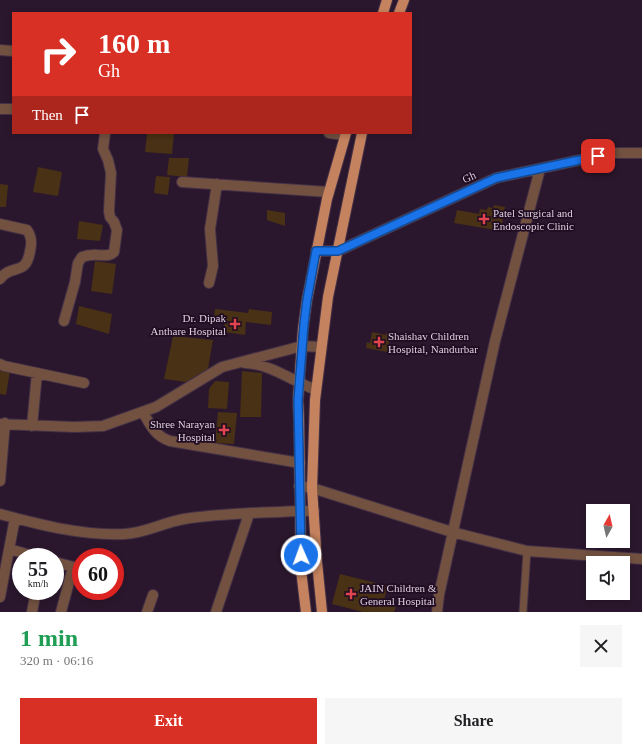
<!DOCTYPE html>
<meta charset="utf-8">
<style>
body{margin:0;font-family:"Times New Roman",serif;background:#f6f6f6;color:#202124;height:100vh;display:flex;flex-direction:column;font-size:15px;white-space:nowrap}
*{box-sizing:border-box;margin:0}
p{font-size:13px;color:#757577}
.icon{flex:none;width:22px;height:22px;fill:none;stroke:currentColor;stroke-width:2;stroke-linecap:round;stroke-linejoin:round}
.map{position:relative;height:612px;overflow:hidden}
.sheet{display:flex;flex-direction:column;background:#fff;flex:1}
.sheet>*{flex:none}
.hud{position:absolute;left:12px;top:12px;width:400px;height:122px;border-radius:0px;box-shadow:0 2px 6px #0003;background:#d93025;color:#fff;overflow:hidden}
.needle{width:26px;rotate:8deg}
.tools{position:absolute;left:586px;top:504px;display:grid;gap:8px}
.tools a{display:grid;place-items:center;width:44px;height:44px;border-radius:0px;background:#fff;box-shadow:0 2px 6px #0003;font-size:20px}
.speed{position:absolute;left:12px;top:548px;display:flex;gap:8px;font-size:20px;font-weight:700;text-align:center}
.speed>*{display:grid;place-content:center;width:52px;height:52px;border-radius:50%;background:#fff;box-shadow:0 2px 6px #0003;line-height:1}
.speed small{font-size:10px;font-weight:400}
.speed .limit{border:6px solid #d22;background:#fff;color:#111}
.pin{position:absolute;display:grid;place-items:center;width:34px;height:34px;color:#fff;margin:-17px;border-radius:8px;box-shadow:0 2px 6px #0006}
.me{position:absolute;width:44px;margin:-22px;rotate:358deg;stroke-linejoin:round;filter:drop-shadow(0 0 3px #0008)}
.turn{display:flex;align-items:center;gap:14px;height:84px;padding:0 20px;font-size:18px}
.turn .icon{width:52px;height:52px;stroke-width:2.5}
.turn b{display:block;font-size:28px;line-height:34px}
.then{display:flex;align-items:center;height:38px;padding:0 20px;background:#0003;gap:8px;font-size:15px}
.round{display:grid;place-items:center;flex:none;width:42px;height:42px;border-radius:0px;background:#f6f6f6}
.summary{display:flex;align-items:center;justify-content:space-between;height:68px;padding:0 20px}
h1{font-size:24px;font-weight:800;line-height:30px;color:#1e9e55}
.action{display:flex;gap:8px;margin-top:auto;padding:8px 20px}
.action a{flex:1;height:46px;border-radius:0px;background:#d93025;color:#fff;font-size:16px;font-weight:800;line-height:46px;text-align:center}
.action a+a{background:#f6f6f6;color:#202124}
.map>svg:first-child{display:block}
.building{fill:#483114}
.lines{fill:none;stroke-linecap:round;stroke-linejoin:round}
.service-casing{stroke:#443146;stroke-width:9}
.minor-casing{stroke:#443146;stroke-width:12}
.primary-casing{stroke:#443146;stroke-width:12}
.service{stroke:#725140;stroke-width:7}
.minor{stroke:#725140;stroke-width:10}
.primary{stroke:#c5825e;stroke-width:10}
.route-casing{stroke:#114b97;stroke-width:10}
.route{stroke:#1a73e8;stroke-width:7}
.health-dot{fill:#e0444e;stroke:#210d23;stroke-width:1.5}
.labels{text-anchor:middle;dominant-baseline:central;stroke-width:3.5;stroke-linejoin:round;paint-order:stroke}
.street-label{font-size:11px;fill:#ded0df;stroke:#210d23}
.poi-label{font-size:11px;fill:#ded0df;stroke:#210d23;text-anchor:start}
</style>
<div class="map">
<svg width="642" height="612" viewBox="0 0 642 612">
<rect width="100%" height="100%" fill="#2b172d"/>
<!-- building -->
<path class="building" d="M147,133H174L172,154L145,152Z
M169,158H189L187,177L167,175Z
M38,167L62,172L58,196L33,192Z
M156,176L170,177L168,195L154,193Z
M0,184L8,185L6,207H0Z
M494,205L505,207L501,231L454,223L457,210L479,214L480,209L487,210L488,207L493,208Z
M267,210L285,213V226L267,220Z
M79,221L103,225L100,241L77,239Z
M95,261L116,264L112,294L91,291Z
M79,306L112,314L109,334L76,324Z
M215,309L248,313L249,309L272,312L271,325L246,322L245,335L224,332L225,318L214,317Z
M372,332L386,335V333H391L387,352L366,348L367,342L370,343Z
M173,336L213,340L208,369L186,382L164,379Z
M0,369L10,371L6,395L0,394Z
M242,371L262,373L261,417H240Z
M215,381L229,382L227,409L208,408L209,389Z
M218,412L237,413L234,444L215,443Z
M340,574L388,586L383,603L396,607L394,612H363L332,604Z"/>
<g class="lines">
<defs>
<path id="service" d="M523,612L527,551"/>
<path id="minor" d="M0,50L13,51
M0,109H13
M329,133L345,135
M182,182L329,192
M0,224L27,230C32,237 32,243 30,251C26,277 12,263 0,279
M316,251H338L496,178L612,153H642
M209,283L213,266L210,229L217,184
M64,321L75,282L78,263L82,257C85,256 88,255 92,255C100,254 108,258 114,252L117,230L114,222L110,217L109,211L111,173L108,160L103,149L105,133
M245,363C271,364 292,381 316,390
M0,364L4,366L84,383
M143,412C150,425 155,436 170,441L300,463
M0,424L74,427L103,426L156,407L222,367L302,346L321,347
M32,426L37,373
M0,481L5,423
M299,486L312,488L452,532L527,551L642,559
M0,514C41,525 83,536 125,534C145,533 165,522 184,519C222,513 261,513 299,511H314
M9,549L37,557
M55,562L81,569
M0,597L15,518
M32,612L36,591
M61,612L73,567
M147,612L153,595
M216,612L249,514
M437,612L439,595L495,341L540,169"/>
<path id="primary" d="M383,13L387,0
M399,13L404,0
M306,612L301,570L299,420L298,400L303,329L307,300L327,199L346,133
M322,612L317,562L312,488L315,400L328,297L362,133"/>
</defs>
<!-- service casing -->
<use href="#service" class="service-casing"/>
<!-- minor casing -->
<use href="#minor" class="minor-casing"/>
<!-- primary casing -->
<use href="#primary" class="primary-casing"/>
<!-- service -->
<use href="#service" class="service"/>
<!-- minor -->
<use href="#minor" class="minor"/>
<!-- primary -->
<use href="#primary" class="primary"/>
</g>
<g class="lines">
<defs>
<path id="route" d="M301,555L298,400L304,324L307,300L316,251H338L496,178L598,156"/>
</defs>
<!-- route casing -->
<use href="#route" class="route-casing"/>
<!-- route -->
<use href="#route" class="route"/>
</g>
<!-- markers -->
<g class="health-dot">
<path d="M482 213h4v4h4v4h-4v4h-4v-4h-4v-4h4z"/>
<path d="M233 318h4v4h4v4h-4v4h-4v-4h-4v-4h4z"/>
<path d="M377 336h4v4h4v4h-4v4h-4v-4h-4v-4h4z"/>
<path d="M222 424h4v4h4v4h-4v4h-4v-4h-4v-4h4z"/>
<path d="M349 588h4v4h4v4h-4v4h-4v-4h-4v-4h4z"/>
</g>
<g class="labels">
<!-- street labels -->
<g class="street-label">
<text transform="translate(469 177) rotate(-25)">Gh</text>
</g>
<!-- poi labels -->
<g class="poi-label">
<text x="493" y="213">Patel Surgical and<tspan x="493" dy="13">Endoscopic Clinic</tspan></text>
<text x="226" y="318" text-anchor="end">Dr. Dipak<tspan x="226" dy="13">Anthare Hospital</tspan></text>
<text x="388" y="336">Shaishav Children<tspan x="388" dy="13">Hospital, Nandurbar</tspan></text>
<text x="215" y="424" text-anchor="end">Shree Narayan<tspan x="215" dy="13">Hospital</tspan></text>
<text x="360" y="588">JAIN Children &amp;<tspan x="360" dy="13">General Hospital</tspan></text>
</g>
</g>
</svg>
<div class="tools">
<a><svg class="needle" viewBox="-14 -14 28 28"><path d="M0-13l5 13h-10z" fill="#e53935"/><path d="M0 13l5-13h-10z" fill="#757577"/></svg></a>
<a><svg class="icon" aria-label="sound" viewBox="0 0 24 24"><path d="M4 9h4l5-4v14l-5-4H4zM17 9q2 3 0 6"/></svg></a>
</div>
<div class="speed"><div>55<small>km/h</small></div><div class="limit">60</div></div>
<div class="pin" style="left:598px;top:156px;background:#d93025"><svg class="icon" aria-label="arrive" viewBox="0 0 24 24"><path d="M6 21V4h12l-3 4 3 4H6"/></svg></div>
<svg class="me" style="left:301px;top:555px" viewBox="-20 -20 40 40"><circle r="17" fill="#1a73e8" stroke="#fff" stroke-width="3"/><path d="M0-11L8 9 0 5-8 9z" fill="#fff"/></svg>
<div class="hud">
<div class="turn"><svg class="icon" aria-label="right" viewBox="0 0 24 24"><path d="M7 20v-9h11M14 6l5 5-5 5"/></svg><div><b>160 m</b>Gh</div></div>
<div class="then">Then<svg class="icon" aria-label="arrive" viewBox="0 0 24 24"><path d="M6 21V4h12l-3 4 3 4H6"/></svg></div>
</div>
</div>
<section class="sheet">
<div class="summary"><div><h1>1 min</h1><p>320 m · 06:16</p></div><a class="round"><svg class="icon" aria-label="close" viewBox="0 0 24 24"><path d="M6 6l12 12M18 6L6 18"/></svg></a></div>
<div class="action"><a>Exit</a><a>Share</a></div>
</section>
